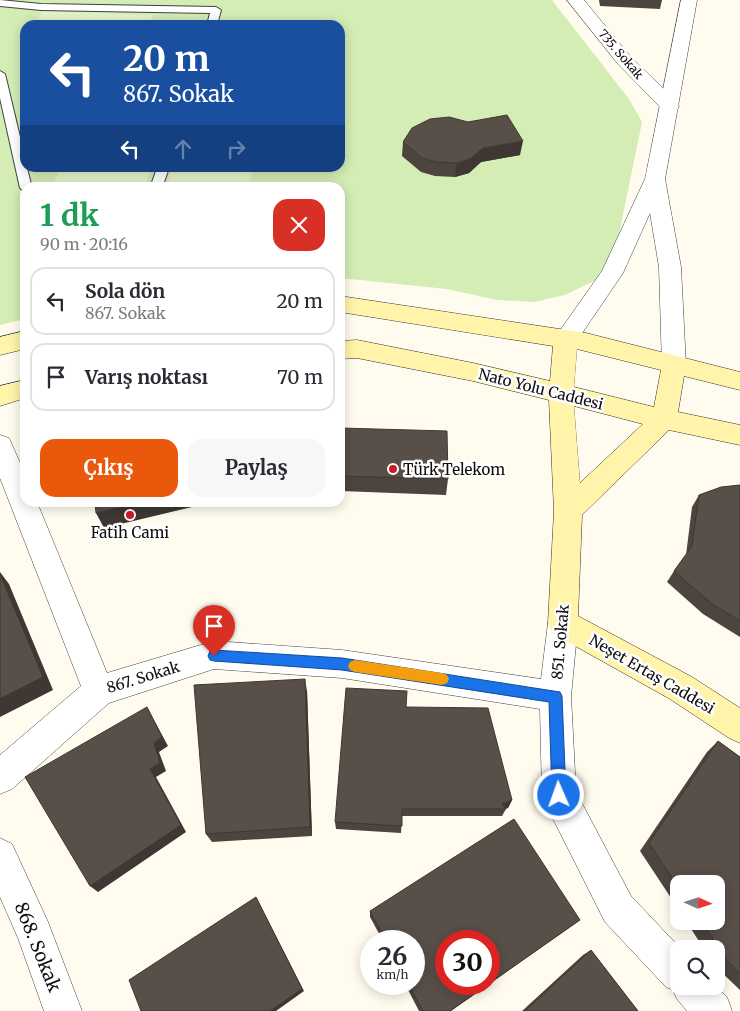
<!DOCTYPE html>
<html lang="tr">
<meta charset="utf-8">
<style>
body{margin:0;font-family:Merriweather,serif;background:#f7f7f7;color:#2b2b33;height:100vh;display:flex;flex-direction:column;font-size:19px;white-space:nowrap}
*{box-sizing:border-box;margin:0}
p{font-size:16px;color:#7c7c81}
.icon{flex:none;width:28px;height:28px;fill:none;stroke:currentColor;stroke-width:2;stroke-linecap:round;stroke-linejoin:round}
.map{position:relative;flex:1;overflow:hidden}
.panel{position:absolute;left:20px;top:182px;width:325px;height:325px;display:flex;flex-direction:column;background:#fff;border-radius:15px;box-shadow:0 2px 12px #0003}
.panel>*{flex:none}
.guide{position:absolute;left:20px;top:20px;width:325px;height:152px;border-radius:15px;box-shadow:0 2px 12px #0003;background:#1a4fa0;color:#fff;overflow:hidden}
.needle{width:32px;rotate:93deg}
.tools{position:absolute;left:670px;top:875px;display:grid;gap:10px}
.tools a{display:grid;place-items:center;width:55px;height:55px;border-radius:10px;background:#fff;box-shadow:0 2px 12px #0003;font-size:25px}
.speed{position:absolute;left:360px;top:930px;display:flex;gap:10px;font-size:25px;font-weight:700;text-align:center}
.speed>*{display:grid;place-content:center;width:65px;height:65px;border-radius:50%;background:#fff;box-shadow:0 2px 12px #0003;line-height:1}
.speed small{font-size:12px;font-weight:400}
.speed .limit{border:8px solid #d22;background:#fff;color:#111}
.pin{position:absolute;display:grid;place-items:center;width:42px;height:42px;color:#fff;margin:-51px -21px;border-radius:50% 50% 50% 0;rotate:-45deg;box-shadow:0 0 5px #0007}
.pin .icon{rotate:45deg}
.me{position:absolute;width:55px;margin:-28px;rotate:358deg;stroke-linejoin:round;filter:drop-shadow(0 0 4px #0008)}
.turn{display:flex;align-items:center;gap:18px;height:105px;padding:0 20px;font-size:22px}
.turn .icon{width:65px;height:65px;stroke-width:2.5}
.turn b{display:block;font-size:35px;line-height:42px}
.lanes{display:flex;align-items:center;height:48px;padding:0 20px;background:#0003;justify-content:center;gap:25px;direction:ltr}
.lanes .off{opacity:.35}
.round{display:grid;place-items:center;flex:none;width:52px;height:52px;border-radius:15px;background:#f7f7f7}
.head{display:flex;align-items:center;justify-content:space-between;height:85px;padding:0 20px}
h1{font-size:30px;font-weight:700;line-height:38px;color:#1e9e55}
.button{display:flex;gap:10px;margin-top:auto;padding:10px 20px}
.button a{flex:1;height:58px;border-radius:15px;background:#ea580c;color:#fff;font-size:20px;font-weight:700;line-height:58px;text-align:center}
.button a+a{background:#f7f7f7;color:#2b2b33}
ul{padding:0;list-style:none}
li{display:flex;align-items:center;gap:15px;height:68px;margin:0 10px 8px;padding:0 10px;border:2px solid #e1e1e2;border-radius:15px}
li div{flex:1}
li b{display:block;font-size:19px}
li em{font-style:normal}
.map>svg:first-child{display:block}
.green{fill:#d3edb5;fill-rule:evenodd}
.pitch{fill:#e5f3c8}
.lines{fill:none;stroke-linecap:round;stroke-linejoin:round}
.service-casing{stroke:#414141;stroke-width:2}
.minor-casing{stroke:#414141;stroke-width:1}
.tertiary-casing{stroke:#414141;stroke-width:1}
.secondary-casing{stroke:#303030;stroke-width:1}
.service{fill:#fff;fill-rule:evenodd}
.minor{fill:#fff;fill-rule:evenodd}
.tertiary{fill:#fff;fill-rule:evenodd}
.secondary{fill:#fff4aa;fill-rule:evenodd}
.wall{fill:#4c443f}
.shaded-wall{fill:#3e3733}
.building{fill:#584f49;stroke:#3e3733;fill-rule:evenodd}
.route{fill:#1a73e8;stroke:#114b97}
.slow{fill:#f59e0b}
.poi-dot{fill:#c91b26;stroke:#fff;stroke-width:2}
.labels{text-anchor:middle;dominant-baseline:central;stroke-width:5;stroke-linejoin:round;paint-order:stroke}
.far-street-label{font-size:12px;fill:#0e0e0e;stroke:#fff}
.street-label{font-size:15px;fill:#0e0e0e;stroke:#fff}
.poi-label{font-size:15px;fill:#0e0e0e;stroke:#fff;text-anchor:start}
.near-street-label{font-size:18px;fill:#0e0e0e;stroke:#fff}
</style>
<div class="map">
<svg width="740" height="1011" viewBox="0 0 740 1011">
<rect width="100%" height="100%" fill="#fffcef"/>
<!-- green -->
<path class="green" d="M0,0H552L629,99L642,122L616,249L611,263L596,280L565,295L534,302L497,300L447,289L340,278V188H25V319L0,325ZM25,25H340V168H25Z"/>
<!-- pitch -->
<path class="pitch" d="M42,11L153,15L149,25H34Z
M61,168H151L144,188L53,184Z
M172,168H253L248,187H166Z"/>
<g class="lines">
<defs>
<path id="service" d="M0,0L41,4L216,7L221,10L217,25H207L210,13L41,10L0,6Z
M0,71L5,74L25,158V168H27L32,188H25V192L20,188L0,98Z
M157,168H169L162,188H150Z"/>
<path id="minor" d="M567,0H584L630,56L677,102L679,106L677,110L670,112L663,110L618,64Z
M0,435L9,438L25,474V502H37L107,673L214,641L342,650L541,679L548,623L552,613L563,609L574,613L578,623L571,696L576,792L631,896L681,949H679V986H716L727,997L732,1011H687L677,999L673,990L666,987L605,922L547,807L542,795L540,709L342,678L214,669L109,703L12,789L0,794V755L81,686L0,478Z
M0,838L12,844L48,922L82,1011H44L18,938L0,897Z"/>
<path id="tertiary" d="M681,0H697L665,179L681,267L686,366L683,372L674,375L665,372L662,366L659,267L650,213L623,273L574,345L566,348L558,345L554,339L602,271L645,179Z"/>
<path id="secondary" d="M340,296L586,333L740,372V390L684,376L678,412L740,425V445L669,430L582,515L578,616L692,677L740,708V743L729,738L670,699L552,633L548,623L554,511L549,400L473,381L357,358L340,359V341L357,340L473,363L550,381L553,346L340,312ZM577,349L661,370L654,407L574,387ZM574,406L643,424L580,483Z
M25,331V349L0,355V337Z
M25,380V398L0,406V386Z"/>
</defs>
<!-- service casing -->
<use href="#service" class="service-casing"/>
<!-- minor casing -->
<use href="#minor" class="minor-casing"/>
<!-- tertiary casing -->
<use href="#tertiary" class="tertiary-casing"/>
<!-- secondary casing -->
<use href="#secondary" class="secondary-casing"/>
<!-- service -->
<use href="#service" class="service"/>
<!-- minor -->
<use href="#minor" class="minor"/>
<!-- tertiary -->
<use href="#tertiary" class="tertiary"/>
<!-- secondary -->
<use href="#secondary" class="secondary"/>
</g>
<!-- wall -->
<path class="wall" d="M599,0H662L660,9L600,6Z
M403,142L520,155L481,162L469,173L455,177L435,176L421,172L402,156Z
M340,428L448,479L446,495L340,491Z
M740,485V637L703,614L667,582L674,571L686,555L692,507L699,495Z
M307,691L312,836L212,842L206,834Z
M406,707L512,800L508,808L505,809H506L502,816H402L401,833L336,829L335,822Z
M718,741L740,757V990L716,967V949H704L686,921H716L679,884V910L640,851L707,752Z
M370,911L580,920L451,1011H419L405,984H414V941H383L370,917Z
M591,950L638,1011H522L583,955Z"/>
<!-- shaded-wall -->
<path class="shaded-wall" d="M523,141L520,155L481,162L469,173L455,177L457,163L483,148Z
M142,502H213L104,528L96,513Z
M0,572L9,584L53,690L0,717Z
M305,679L307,691L312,836L310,827Z
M147,707L168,746L159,752L166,771L156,777L186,832L98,892L90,886L154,743Z
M512,800L508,808L503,809L502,804Z
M256,897L304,991L276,1011H270Z"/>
<!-- building -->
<path class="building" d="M507,115L523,141L483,148L470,159L457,163L436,162L422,158L403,142L412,128L430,119L449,117L468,122Z
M340,428L447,431L448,479L340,476Z
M740,485V621L711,603L674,571L692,546L699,495L721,487Z
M95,502H142L96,513Z
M0,574L43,677L0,699Z
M305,679L310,827L206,834L194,685Z
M346,688L407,691L406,707L488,708L512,800L502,804L506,809H402V826L335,822Z
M147,707L162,737L154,743L160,763L150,769L181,825L90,886L25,777Z
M718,741L740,757V973L728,962L701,921H716V884H679V888L649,843Z
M514,819L580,920L450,1011H423L408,984H414V941H386L370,911ZM446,941H489V984H446Z
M256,897L302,989L270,1011H141L129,980Z
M591,950L638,1011H525Z"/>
<!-- route -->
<path class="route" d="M214,650L342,658L560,692L562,696L566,795L564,800L559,802L554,800L552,795L549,702L342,670L214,661L210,660L208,656L210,651Z"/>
<!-- slow -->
<path class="slow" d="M355,660L442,673L447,675L449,679L447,683L442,685L355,672L350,670L348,666L350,662Z"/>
<!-- markers -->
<g class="poi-dot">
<circle cx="393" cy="469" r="5"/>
<circle cx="130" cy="515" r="5"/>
</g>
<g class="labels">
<!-- far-street labels -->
<g class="far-street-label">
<text transform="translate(621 54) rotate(49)">735. Sokak</text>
</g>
<!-- street labels -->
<g class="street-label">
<text transform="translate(541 389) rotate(14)">Nato Yolu Caddesi</text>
<text transform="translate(560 642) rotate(-85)">851. Sokak</text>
<text transform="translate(652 674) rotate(30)">Neşet Ertaş Caddesi</text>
<text transform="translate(143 677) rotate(-17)">867. Sokak</text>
</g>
<!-- poi labels -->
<g class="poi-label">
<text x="403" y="469">Türk Telekom</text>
<text x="130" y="532" text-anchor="middle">Fatih Cami</text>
</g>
<!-- near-street labels -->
<g class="near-street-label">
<text transform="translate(38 947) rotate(68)">868. Sokak</text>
</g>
</g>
</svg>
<div class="tools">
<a><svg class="needle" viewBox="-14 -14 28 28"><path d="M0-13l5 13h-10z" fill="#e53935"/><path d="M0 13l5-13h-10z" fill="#7c7c81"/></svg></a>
<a><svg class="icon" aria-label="search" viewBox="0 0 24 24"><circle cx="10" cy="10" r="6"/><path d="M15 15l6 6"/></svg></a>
</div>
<div class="speed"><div>26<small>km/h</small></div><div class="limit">30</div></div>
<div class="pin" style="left:214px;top:656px;background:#d93025"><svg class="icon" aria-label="arrive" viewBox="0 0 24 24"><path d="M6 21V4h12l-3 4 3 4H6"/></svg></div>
<svg class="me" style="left:559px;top:795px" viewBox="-20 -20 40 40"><circle r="17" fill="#1a73e8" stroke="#fff" stroke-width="3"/><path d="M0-11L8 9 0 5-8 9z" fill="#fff"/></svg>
<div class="guide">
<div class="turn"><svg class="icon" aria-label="left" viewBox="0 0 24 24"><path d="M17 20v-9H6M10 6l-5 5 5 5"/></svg><div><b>20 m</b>867. Sokak</div></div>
<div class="lanes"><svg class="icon" aria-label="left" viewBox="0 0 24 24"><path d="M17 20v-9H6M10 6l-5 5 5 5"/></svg><svg class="icon off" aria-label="ahead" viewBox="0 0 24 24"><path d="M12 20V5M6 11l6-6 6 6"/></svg><svg class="icon off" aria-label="right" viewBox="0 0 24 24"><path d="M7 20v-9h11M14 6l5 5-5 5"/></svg></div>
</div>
<section class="panel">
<div class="head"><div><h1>1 dk</h1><p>90 m · 20:16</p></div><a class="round" style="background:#d93025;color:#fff"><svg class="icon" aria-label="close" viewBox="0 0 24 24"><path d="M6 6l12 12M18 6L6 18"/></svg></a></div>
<ul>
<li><svg class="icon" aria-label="left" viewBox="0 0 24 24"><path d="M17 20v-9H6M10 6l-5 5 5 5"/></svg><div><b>Sola dön</b><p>867. Sokak</p></div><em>20 m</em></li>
<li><svg class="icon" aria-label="arrive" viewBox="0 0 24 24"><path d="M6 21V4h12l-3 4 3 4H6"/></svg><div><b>Varış noktası</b></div><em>70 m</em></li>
</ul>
<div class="button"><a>Çıkış</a><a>Paylaş</a></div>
</section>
</div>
